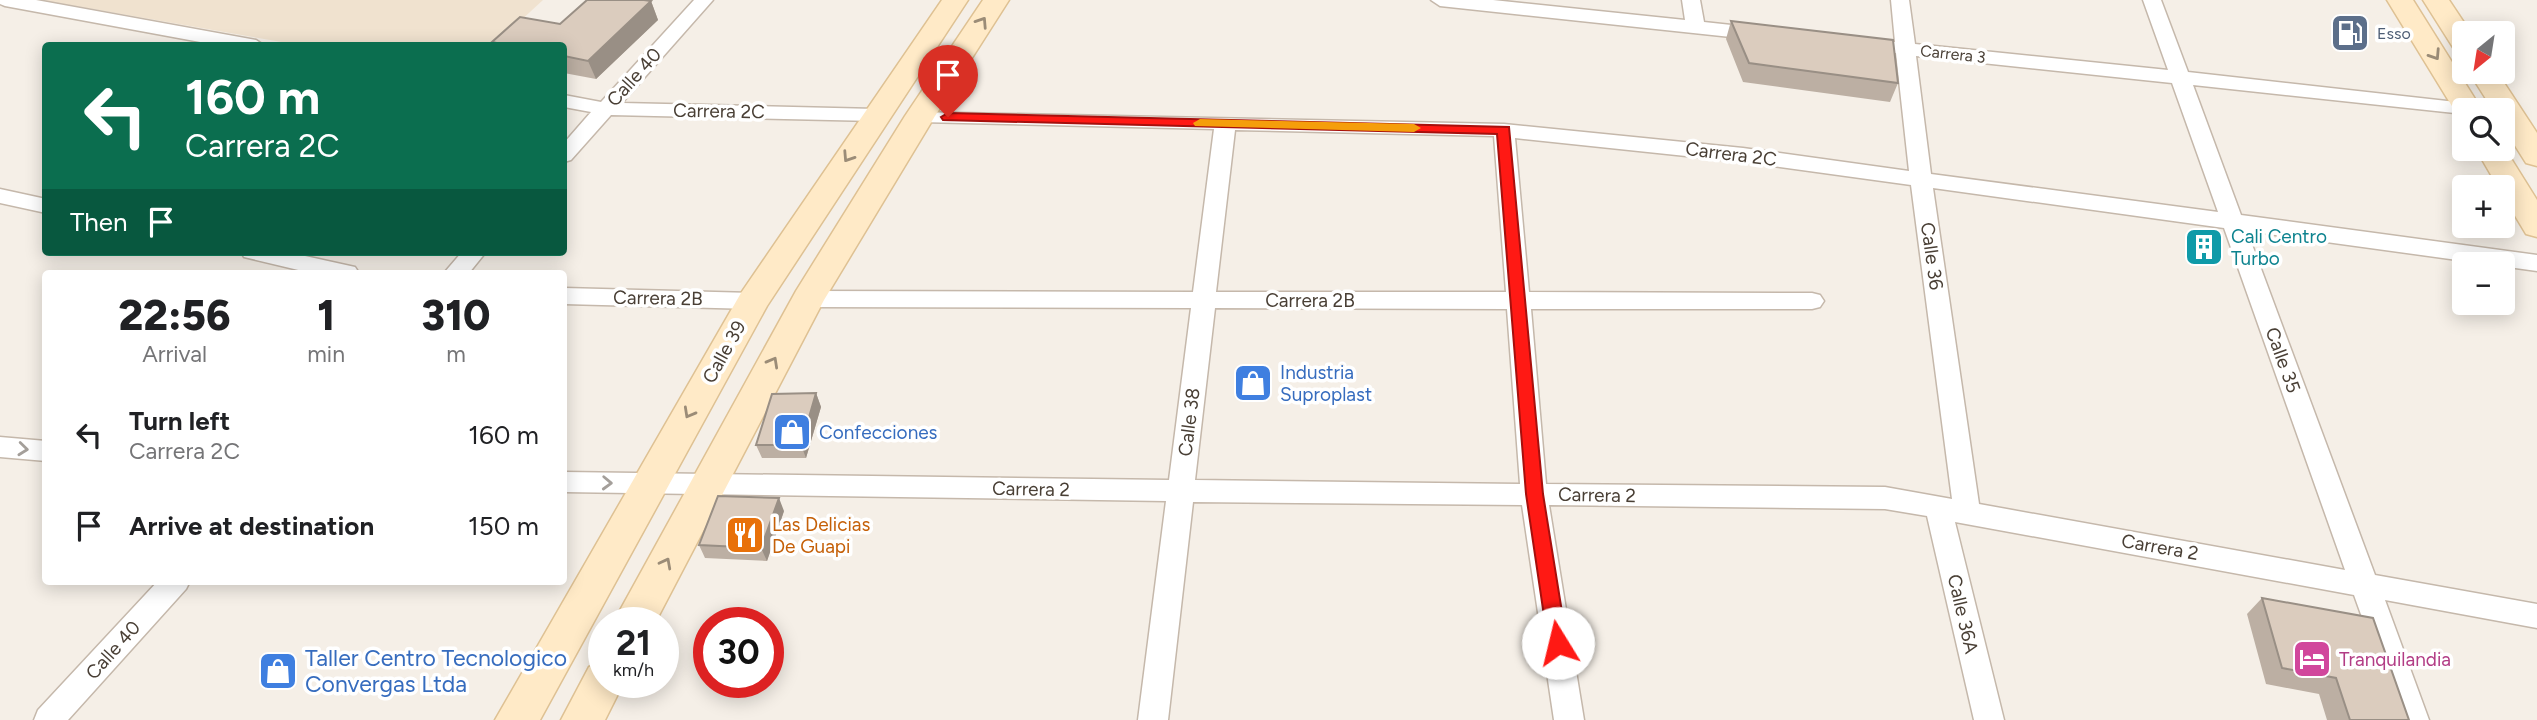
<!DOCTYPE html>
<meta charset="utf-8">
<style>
body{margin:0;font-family:Figtree,sans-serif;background:#f6f6f6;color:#202124;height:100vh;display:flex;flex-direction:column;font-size:26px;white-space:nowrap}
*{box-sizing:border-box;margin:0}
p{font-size:23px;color:#757577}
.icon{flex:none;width:38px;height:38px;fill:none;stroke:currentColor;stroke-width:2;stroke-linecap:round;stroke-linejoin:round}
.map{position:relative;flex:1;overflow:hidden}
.sheet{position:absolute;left:42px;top:270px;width:525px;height:315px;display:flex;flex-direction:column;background:#fff;border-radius:7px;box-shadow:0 4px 18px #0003}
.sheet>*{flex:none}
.hud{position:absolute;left:42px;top:42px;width:525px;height:214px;border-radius:7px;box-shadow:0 4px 18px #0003;background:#0b6e4f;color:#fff;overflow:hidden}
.needle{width:46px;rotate:210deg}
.tools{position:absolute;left:2452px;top:21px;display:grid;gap:14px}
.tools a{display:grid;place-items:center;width:63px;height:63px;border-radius:7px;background:#fff;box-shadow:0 4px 18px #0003;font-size:35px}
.speed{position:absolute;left:588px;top:607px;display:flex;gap:14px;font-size:35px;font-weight:700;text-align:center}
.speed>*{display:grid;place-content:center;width:91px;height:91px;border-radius:50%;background:#fff;box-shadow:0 4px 18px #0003;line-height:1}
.speed small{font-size:18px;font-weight:400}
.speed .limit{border:10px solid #d22;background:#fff;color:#111}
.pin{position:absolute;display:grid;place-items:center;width:60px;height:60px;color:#fff;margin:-72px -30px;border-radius:50% 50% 50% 0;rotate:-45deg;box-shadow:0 0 7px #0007}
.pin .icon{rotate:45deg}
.me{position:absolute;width:77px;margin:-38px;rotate:351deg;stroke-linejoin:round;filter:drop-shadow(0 0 5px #0008)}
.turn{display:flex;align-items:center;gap:24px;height:147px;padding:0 28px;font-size:32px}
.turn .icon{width:91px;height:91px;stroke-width:2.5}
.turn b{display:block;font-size:49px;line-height:60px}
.then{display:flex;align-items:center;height:66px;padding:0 28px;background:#0003;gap:14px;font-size:26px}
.eta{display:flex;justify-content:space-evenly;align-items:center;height:119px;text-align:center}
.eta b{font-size:42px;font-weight:800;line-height:49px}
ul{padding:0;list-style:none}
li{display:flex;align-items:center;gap:21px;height:91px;padding:0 28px}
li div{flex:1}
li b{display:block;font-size:26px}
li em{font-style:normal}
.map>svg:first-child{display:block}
.education{fill:#f0e2cf}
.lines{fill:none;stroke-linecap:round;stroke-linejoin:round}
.street-casing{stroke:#c5b8ab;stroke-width:3}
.secondary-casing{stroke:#dec193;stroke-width:3}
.street{fill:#fff;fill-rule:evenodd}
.secondary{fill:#ffeac7;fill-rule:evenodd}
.wall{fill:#bcafa3}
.shaded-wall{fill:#998f85}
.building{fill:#dbccbe;stroke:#998f85;stroke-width:2}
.oneway{stroke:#9b8c77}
.oneway2{stroke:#a49f9a}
.route{fill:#ff1914;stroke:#a6100d;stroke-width:2}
.slow{fill:#f59e0b}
.labels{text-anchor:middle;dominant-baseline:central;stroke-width:7;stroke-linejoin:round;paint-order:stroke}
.far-service-label{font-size:16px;fill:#4e5e75;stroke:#fff;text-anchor:start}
.far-street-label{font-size:16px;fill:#493f35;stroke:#fff}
.street-label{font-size:19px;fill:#493f35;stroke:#fff}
.culture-label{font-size:19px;fill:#0d838f;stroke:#fff;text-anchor:start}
.shop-label{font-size:19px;fill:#366cbe;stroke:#fff;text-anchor:start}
.food-label{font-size:19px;fill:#c56008;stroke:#fff;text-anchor:start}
.hotel-label{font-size:19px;fill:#b23c85;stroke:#fff;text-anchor:start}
.near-shop-label{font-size:23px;fill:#366cbe;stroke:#fff;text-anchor:start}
</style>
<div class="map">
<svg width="2537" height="720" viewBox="0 0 2537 720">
<rect width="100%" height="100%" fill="#f5efe7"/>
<!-- education -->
<path class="education" d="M41,0H543L493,46L299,45Z"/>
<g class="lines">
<defs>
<path id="street" d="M0,0H36L256,40L265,46H222L5,6L0,4Z
M694,0H713L622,103L876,109L883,111L886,115L883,119L876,121L611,115L571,160L564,162V143L591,112L564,107V95L601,102Z
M1431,0H1493L1685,20L1682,0H1700L1704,22L1759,28L1769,34L1759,40L1440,6Z
M1891,0H1909L1915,44L2168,70L2143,0H2161L2188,72L2474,104L2476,110H2464V114L2193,85L2241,215L2537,255V271L2247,231L2375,575L2537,604V628L2385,600L2429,720H2399L2354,595L1955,522L2004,720H1974L1927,516L1885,509L1549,505L1584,720H1554L1522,505L1193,502L1168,720H1138L1166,501L564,492V472L1169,480L1191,308L808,307L800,305L796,299L800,293L808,291L1193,292L1214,129L920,122L913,120L910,116L913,112L1504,124L1743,148L1909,171L1896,53L1862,50L1852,44L1862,38L1895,42ZM1916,56L2172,83L2218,212L1931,174ZM1235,130L1494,136L1506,292H1216ZM1515,138L1743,162L1911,185L1952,499L1885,487L1546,484L1531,309H1812L1820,307L1824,301L1820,295L1812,293L1529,292ZM1933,188L2224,228L2345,570L1979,504ZM1215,308L1507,309L1520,484L1195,480Z
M0,189L46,199V213L0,203Z
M241,252H287L355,267L359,273H311L244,257Z
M462,252H486L469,273H444Z
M564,288L753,293L761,295L765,301L761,307L753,309L564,304Z
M0,437L46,441V461L0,457Z
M158,581H190L186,589L68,720H34L38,710Z"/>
<path id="secondary" d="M942,0H968L767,306L540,720H495L741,293Z
M983,0H1009L935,116L824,300L655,623H613L796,291L905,116Z
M2387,0H2413L2482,110H2464V118L2458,116Z
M2423,0H2449L2471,33H2464V51L2454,49Z
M2469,72H2497L2537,133V166L2526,163L2502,125V110H2493Z
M2502,144L2537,200V237L2526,234L2502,194V187H2498L2476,149H2502Z
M604,661V682H624L605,720H561L589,667Z"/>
</defs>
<!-- street casing -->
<use href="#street" class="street-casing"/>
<!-- secondary casing -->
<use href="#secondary" class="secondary-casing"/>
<!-- street -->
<use href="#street" class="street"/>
<!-- secondary -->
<use href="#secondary" class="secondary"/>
</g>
<!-- wall -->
<path class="wall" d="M651,1L658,20L596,79L564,73V46H494L492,42Z
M1731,21L1898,83L1890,102L1743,82L1726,39Z
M816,393L821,407L806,458H762L756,445Z
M784,511L767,561L705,558L699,545Z
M2262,598L2409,720H2327L2319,694L2266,684L2247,614Z"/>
<!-- shaded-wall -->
<path class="shaded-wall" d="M651,1L658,20L596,79L588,61Z
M816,393L821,407L806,458L801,445Z
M779,498L784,511L767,561L761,548Z"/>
<!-- building -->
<path class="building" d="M587,0H644L651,1L588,61L564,56V46H511L492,42L520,17L560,24Z
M1731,21L1893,40L1898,83L1749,63Z
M816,393L801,445H756L772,394Z
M718,496L779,498L761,548L699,545Z
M2262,598L2373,618L2409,720H2350L2336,678L2282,668Z"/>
<!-- one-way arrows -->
<defs><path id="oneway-chevron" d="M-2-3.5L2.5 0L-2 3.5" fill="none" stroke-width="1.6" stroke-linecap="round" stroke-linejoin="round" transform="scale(1.75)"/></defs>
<g class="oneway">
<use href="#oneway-chevron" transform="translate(982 22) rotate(-57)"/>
<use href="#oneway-chevron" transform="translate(2435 55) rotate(57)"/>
<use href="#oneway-chevron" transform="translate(848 157) rotate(123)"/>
<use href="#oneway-chevron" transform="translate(773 362) rotate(-61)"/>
<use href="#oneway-chevron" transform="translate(689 413) rotate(119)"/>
<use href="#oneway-chevron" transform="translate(666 563) rotate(-62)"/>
</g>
<g class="oneway2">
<use href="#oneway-chevron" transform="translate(23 449) rotate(6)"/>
<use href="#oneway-chevron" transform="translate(607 483) rotate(2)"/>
</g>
<!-- route -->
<path class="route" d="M948,113L1509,127L1543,494L1567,643L1564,649L1558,651L1551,649L1548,643L1526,494L1497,134L943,120L941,117Z"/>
<!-- slow -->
<path class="slow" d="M1200,119L1414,124L1421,128L1414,132L1195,126L1193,123Z"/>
<!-- icons -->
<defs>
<symbol id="fuel-square" viewBox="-11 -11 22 22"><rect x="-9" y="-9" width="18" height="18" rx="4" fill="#5c6f8a" stroke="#fff"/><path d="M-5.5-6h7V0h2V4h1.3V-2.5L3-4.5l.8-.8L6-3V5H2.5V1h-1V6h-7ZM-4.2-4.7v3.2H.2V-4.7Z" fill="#fff"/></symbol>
<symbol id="building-square" viewBox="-11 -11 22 22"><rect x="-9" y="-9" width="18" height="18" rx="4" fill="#0f9aa8" stroke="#fff"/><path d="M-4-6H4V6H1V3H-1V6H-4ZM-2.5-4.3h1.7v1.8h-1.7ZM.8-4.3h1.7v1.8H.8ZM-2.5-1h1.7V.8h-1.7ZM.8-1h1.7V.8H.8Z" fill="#fff"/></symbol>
<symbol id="shop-square" viewBox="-11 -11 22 22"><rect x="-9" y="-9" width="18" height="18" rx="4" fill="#3f7fe0" stroke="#fff"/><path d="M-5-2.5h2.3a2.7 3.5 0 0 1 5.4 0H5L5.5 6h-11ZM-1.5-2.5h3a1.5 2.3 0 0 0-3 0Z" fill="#fff"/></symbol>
<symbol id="restaurant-square" viewBox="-11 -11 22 22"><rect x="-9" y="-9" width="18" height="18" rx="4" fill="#e8710a" stroke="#fff"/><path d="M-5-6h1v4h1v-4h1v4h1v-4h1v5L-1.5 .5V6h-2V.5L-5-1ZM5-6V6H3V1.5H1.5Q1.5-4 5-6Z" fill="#fff"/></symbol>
<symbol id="hotel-square" viewBox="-11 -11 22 22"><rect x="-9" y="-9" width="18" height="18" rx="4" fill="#d1479c" stroke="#fff"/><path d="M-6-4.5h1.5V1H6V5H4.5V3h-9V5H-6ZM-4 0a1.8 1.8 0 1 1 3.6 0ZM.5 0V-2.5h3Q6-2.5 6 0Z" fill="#fff"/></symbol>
</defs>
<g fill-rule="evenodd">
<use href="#fuel-square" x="2328" y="11" width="44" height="44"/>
<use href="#building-square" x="2182" y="225" width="44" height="44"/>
<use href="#shop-square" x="1231" y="361" width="44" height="44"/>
<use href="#shop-square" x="770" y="410" width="44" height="44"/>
<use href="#restaurant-square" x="723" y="513" width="44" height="44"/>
<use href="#hotel-square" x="2290" y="637" width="44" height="44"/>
<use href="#shop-square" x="256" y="649" width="44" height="44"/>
</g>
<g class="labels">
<!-- far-service labels -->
<g class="far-service-label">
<text x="2377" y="33">Esso</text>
</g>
<!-- far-street labels -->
<g class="far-street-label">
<text transform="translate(1953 54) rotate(6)">Carrera 3</text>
</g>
<!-- street labels -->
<g class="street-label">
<text transform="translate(634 77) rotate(-48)">Calle 40</text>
<text transform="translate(719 111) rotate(1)">Carrera 2C</text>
<text transform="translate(1731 154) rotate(7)">Carrera 2C</text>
<text transform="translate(1932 256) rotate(82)">Calle 36</text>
<text transform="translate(658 298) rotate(1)">Carrera 2B</text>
<text x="1310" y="300">Carrera 2B</text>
<text transform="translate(724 352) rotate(-61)">Calle 39</text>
<text transform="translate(2283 360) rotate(70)">Calle 35</text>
<text transform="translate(1189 422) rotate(-83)">Calle 38</text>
<text transform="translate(1031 489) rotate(1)">Carrera 2</text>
<text transform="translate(1597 495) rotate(1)">Carrera 2</text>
<text transform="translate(2160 547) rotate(10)">Carrera 2</text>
<text transform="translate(1963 614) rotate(77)">Calle 36A</text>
<text transform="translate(113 650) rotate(-48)">Calle 40</text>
</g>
<!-- culture labels -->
<g class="culture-label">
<text x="2231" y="236">Cali Centro<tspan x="2231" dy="22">Turbo</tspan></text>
</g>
<!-- shop labels -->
<g class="shop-label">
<text x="1280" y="372">Industria<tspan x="1280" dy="22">Suproplast</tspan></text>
<text x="819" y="432">Confecciones</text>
</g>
<!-- food labels -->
<g class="food-label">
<text x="772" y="524">Las Delicias<tspan x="772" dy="22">De Guapi</tspan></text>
</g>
<!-- hotel labels -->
<g class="hotel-label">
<text x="2339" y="659">Tranquilandia</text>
</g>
<!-- near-shop labels -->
<g class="near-shop-label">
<text x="305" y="658">Taller Centro Tecnologico<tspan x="305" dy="26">Convergas Ltda</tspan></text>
</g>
</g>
</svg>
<div class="tools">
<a><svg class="needle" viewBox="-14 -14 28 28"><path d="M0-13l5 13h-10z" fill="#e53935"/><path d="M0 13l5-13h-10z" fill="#757577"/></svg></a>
<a><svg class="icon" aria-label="search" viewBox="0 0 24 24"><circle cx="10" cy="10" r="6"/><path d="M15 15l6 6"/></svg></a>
<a>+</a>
<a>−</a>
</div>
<div class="speed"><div>21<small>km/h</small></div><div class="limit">30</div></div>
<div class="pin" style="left:948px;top:117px;background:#d93025"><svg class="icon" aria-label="arrive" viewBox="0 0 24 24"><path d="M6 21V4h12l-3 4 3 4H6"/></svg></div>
<svg class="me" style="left:1558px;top:643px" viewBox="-20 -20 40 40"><circle r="19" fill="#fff"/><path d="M0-13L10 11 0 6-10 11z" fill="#ff1914"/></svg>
<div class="hud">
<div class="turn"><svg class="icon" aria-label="left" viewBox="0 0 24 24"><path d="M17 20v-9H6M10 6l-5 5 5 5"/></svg><div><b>160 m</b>Carrera 2C</div></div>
<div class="then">Then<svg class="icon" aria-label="arrive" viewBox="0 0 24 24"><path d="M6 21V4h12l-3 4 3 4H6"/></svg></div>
</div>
<section class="sheet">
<div class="eta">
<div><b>22:56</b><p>Arrival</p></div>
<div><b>1</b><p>min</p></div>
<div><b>310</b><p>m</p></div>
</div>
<ul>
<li><svg class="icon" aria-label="left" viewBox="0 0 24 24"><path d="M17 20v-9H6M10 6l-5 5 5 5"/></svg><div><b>Turn left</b><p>Carrera 2C</p></div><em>160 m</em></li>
<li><svg class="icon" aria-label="arrive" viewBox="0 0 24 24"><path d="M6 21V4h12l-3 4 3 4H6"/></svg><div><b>Arrive at destination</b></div><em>150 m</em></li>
</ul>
</section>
</div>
